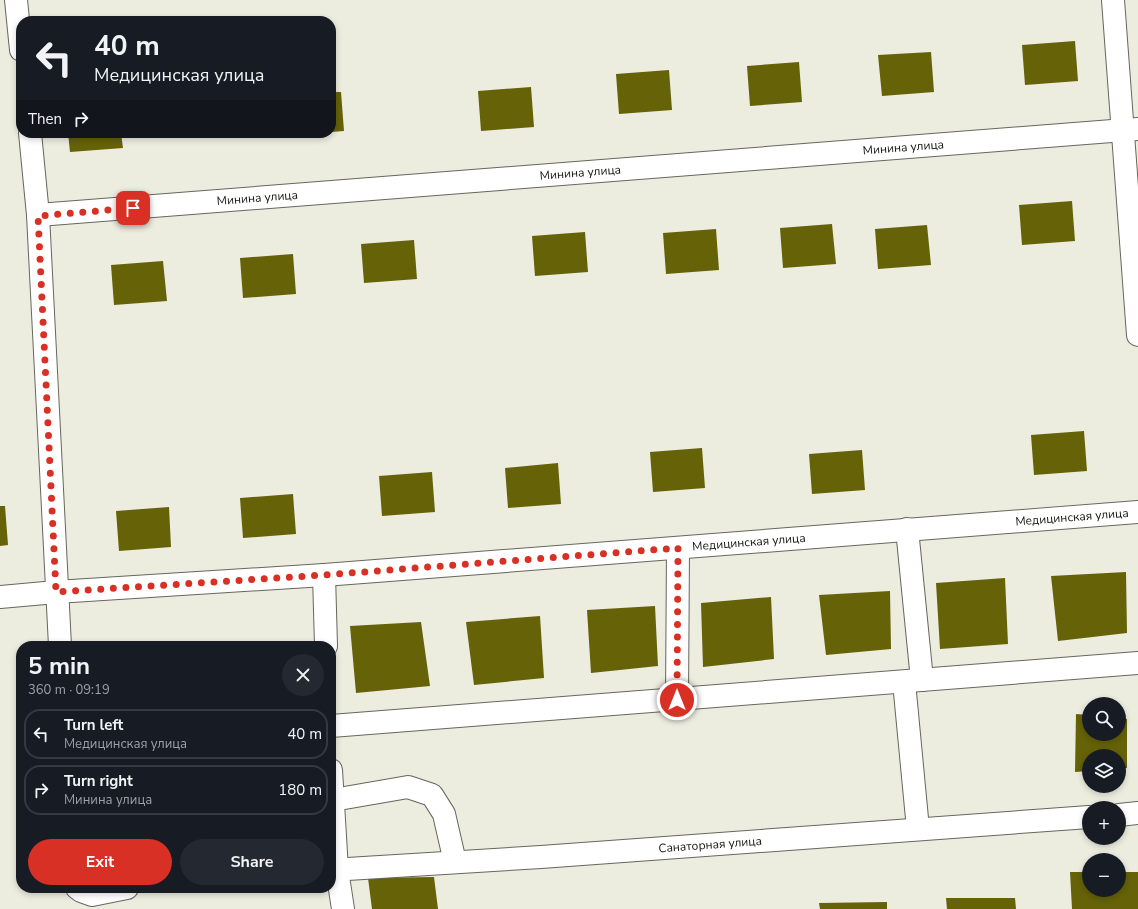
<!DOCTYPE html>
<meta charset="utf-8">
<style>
body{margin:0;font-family:"Nunito Sans",sans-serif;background:#242831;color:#f1f3f6;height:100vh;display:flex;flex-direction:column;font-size:15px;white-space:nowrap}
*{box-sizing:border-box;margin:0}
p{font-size:13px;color:#9ea1a6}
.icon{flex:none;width:22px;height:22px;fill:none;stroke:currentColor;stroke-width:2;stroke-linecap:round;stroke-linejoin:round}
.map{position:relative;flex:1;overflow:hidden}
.side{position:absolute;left:16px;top:641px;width:320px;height:252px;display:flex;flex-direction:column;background:#171b24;border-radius:16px;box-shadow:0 2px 6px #0003}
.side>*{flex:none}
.hud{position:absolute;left:16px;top:16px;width:320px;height:122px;border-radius:16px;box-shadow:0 2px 6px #0003;background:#171b24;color:#f1f3f6;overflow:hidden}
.buttons{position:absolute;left:1082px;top:697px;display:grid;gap:8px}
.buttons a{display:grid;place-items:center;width:44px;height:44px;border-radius:50%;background:#171b24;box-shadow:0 2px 6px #0003;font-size:20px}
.pin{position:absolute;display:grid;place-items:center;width:34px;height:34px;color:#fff;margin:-17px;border-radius:8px;box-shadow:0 2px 6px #0006}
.me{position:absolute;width:44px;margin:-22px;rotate:0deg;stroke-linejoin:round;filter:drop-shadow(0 0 3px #0008)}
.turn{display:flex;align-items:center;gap:14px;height:84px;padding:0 12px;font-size:18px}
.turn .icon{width:52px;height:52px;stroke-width:2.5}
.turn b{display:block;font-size:28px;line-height:34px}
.then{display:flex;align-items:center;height:38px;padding:0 12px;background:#0003;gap:8px;font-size:15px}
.round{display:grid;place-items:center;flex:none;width:42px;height:42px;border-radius:21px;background:#242831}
.summary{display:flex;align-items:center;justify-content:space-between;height:68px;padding:0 12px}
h1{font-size:24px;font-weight:700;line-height:30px}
.action{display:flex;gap:8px;margin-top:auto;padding:8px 12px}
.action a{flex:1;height:46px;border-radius:24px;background:#d93025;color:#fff;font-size:16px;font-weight:700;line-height:46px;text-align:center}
.action a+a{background:#242831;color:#f1f3f6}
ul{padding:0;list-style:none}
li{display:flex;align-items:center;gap:12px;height:50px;margin:0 8px 6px;padding:0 4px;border:2px solid #363941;border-radius:16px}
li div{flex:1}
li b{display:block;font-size:15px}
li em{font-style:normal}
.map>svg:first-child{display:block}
.building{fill:#656208}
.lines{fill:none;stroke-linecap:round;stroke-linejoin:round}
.minor-casing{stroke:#66665c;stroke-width:24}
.minor{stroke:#fff;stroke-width:22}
.route{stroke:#d93025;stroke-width:7;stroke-dasharray:0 12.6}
.labels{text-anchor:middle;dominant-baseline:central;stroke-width:4;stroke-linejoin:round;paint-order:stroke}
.street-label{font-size:12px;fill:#13130f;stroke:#f9f9ed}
</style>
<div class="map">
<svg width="1138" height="909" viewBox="0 0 1138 909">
<rect width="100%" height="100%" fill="#ececdf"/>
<!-- building -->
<path class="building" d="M1075,41L1078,81L1025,85L1022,45Z
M931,52L934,92L882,96L878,55Z
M799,62L802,102L750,106L747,66Z
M669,70L672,110L619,114L616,74Z
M531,87L534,127L481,131L478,91Z
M331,92H341L344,131L331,132Z
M68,133H121L123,148L70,152Z
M291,133H308V134L291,135Z
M1072,201L1075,241L1022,245L1019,205Z
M832,224L836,264L783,268L780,228Z
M927,225L931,265L878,269L875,229Z
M716,229L719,270L666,274L663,233Z
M585,232L588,272L535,276L532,236Z
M414,240L417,279L364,283L361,244Z
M293,254L296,294L243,298L240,258Z
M163,261L167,301L114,305L111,265Z
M1084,431L1087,471L1034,475L1031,435Z
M702,448L705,488L653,492L650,452Z
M862,450L865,490L812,494L809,454Z
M558,463L561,504L508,508L505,468Z
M432,472L435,512L382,516L379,476Z
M293,494L296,534L243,538L240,498Z
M0,506H5L8,545L0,546Z
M169,507L171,547L119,551L116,511Z
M1126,572L1127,633L1058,641L1051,576Z
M1005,578L1008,644L940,649L936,583Z
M890,591L891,649L826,655L819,595Z
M771,597L774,659L703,667L701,603Z
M655,606L658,666L591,673L587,610Z
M540,616L544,678L474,685L466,622Z
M421,622L430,686L356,693L350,626Z
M1076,714L1089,715V734H1119V718L1127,719V768L1119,769V756H1089V771L1075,772Z
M1070,872H1089V890H1119V872H1138V909H1072Z
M434,877L438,909H372L368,878Z
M946,898H1015L1016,909H947Z
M887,902V909H820L819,903Z"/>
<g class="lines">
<defs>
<g id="minor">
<path d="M16,0L21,50"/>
<path d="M1113,0L1138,335"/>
<path d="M30,133L38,215L60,646"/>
<path id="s1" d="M38,215L1138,129"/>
<path d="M907,529L922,680"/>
<path d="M324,575L326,646"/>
<path id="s2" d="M0,597L56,592L324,575L1138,512"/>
<path d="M904,682L918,829"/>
<path d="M677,700L678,548"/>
<path d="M331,726L1138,663"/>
<path d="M331,770L337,870L343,909"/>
<path d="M333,800L408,787L432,795L444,814L455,862"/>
<path d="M1119,815L1138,813"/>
<path id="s3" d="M331,870L541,857L1089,817"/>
<path d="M77,888L81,891L92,895L127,888"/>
</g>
</defs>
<!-- minor casing -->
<use href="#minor" class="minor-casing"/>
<!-- minor -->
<use href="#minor" class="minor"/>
</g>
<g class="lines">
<!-- route -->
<path class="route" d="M133,208L38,216L56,592L324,575L678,548L677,700"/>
</g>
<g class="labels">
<!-- street labels -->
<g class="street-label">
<text stroke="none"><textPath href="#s1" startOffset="868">Минина улица</textPath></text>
<text stroke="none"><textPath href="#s1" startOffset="544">Минина улица</textPath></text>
<text stroke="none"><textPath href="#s1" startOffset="220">Минина улица</textPath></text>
<text stroke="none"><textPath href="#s2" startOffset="1075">Медицинская улица</textPath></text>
<text stroke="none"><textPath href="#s2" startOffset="751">Медицинская улица</textPath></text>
<text stroke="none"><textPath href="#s3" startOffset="380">Санаторная улица</textPath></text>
</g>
</g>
</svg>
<div class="buttons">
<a><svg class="icon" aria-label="search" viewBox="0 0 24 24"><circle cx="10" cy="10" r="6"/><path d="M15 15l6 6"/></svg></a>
<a><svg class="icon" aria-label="layers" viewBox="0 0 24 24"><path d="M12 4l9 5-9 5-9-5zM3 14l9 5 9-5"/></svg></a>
<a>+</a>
<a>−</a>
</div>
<div class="pin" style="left:133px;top:208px;background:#d93025"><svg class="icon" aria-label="arrive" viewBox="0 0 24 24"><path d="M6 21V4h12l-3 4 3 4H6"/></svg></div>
<svg class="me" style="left:677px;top:700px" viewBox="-20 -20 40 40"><circle r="17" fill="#d93025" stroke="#fff" stroke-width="3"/><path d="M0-11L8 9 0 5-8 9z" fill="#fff"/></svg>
<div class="hud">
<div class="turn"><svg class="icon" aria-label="left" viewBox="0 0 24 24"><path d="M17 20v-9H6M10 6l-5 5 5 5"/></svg><div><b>40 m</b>Медицинская улица</div></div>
<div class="then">Then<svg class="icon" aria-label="right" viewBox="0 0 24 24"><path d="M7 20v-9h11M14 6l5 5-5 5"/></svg></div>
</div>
<section class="side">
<div class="summary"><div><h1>5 min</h1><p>360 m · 09:19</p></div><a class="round"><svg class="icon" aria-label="close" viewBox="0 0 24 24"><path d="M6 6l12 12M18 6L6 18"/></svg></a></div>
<ul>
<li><svg class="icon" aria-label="left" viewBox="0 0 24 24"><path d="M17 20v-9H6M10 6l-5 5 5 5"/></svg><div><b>Turn left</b><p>Медицинская улица</p></div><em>40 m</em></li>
<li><svg class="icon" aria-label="right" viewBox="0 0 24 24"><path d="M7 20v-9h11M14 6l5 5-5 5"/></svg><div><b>Turn right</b><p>Минина улица</p></div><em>180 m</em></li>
</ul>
<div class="action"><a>Exit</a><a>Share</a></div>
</section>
</div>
